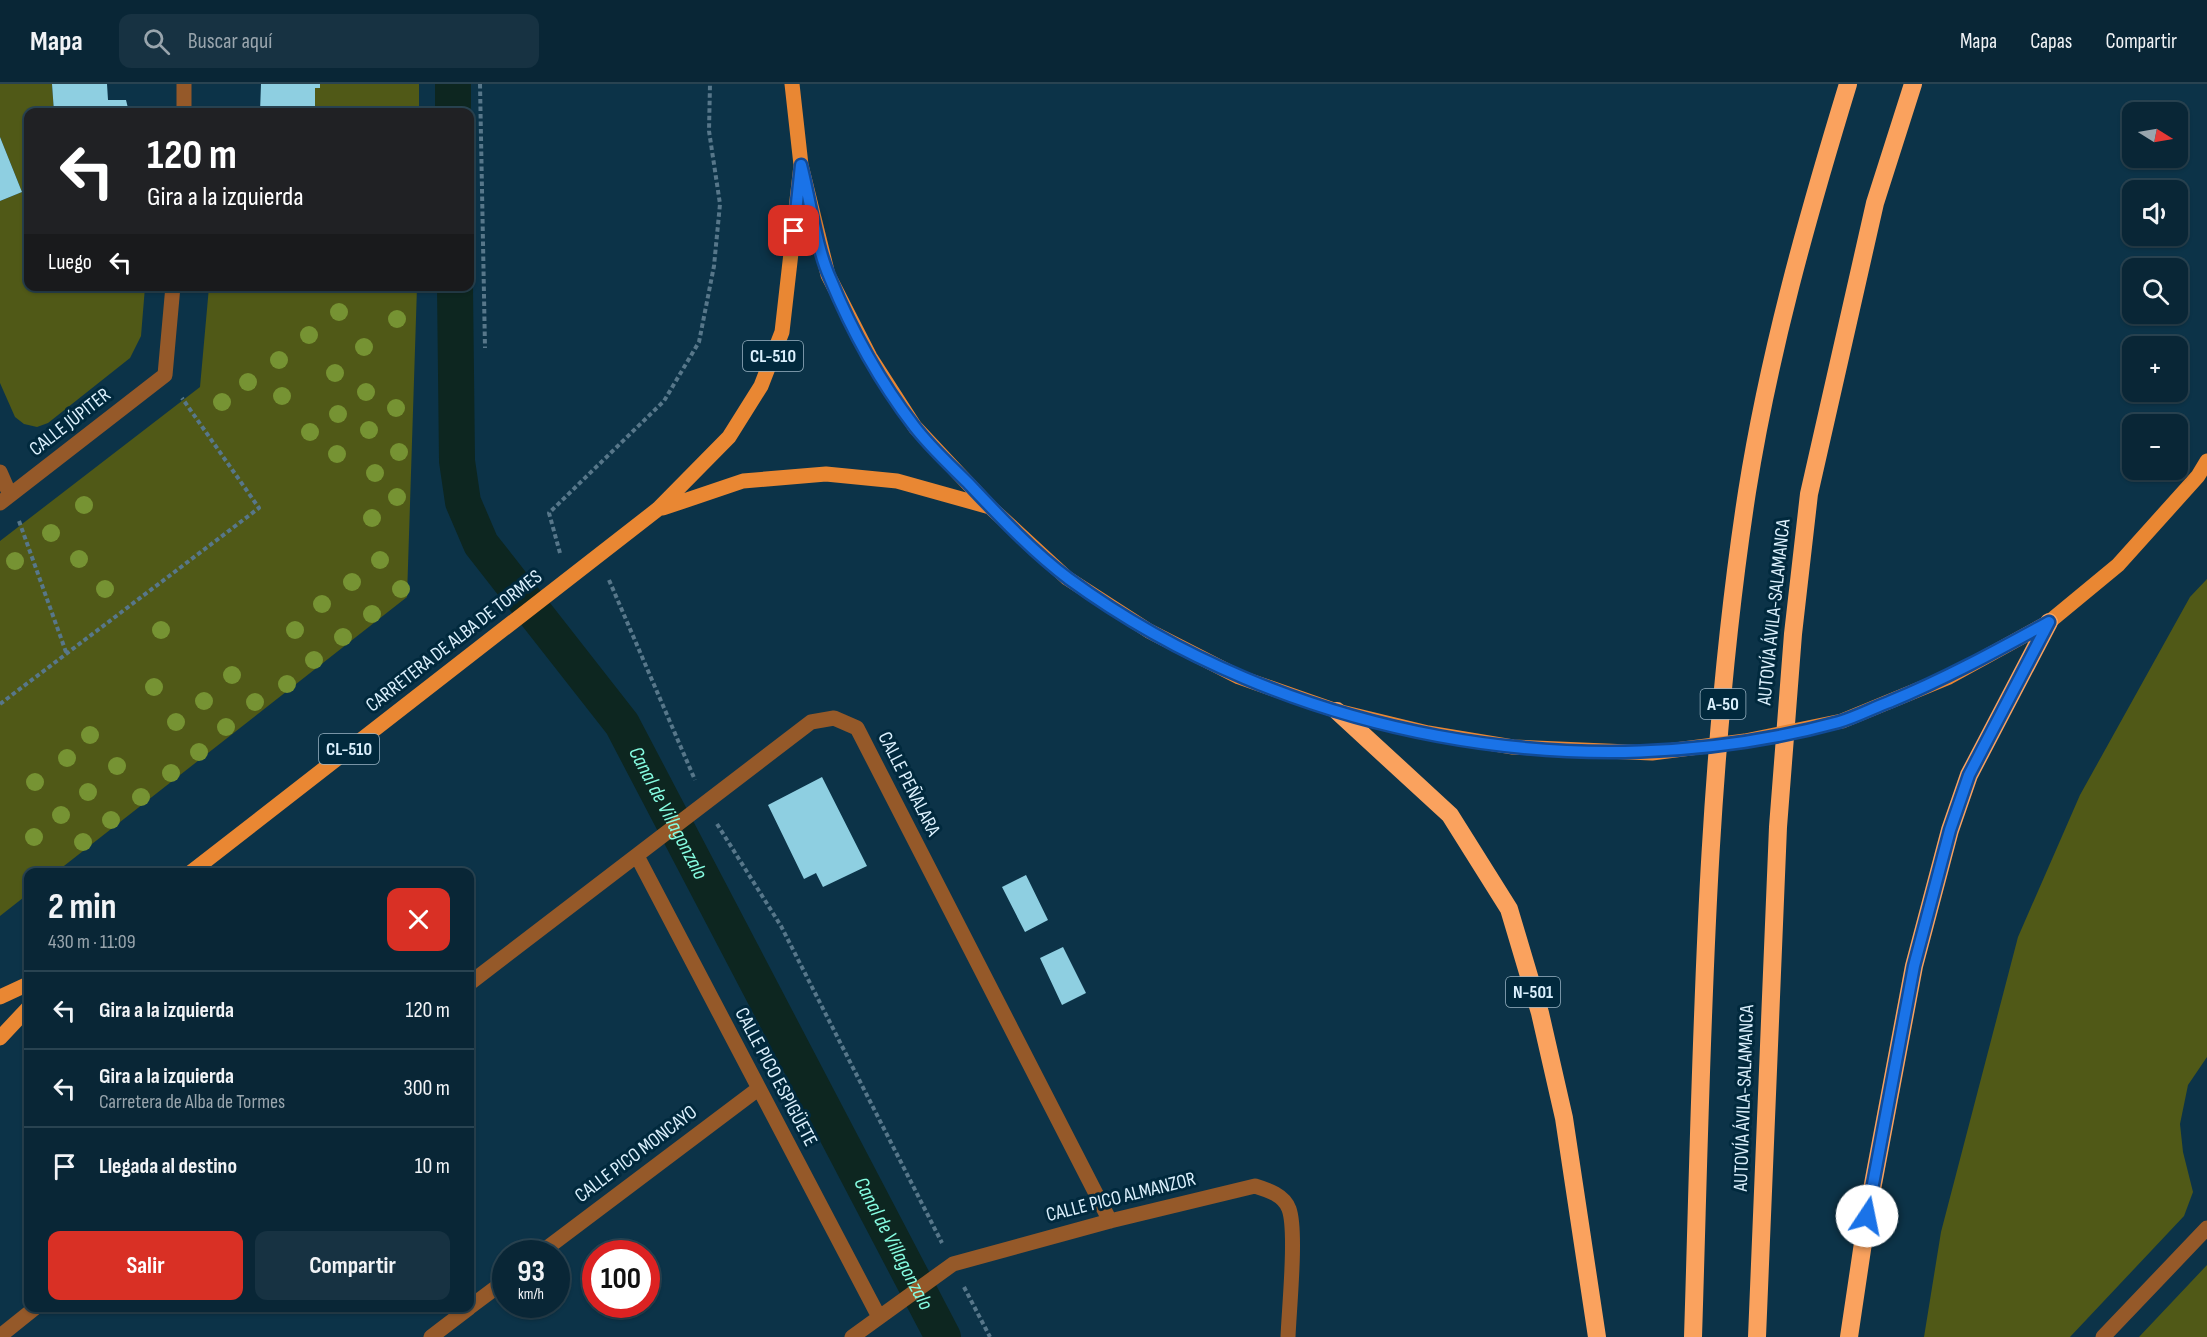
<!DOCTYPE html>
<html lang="es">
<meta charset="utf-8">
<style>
body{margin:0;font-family:"Sofia Sans Condensed",sans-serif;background:#173242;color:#f1f3f6;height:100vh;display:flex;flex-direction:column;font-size:22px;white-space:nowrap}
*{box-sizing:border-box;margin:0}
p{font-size:20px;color:#99a5ad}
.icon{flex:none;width:33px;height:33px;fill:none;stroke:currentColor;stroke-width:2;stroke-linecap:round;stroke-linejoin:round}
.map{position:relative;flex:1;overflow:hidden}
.side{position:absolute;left:24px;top:784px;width:450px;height:444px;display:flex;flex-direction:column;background:#092636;border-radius:12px;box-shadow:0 2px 4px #0004,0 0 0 2px #294351}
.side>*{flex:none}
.top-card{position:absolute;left:24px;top:24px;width:450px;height:183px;border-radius:12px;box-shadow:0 2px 4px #0004,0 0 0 2px #294351;background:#202124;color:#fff;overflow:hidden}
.needle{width:39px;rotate:101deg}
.fabs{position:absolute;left:2122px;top:18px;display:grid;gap:12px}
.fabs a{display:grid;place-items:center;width:66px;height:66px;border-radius:12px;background:#092636;box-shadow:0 2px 4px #0004,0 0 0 2px #294351;font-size:30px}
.speed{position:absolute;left:492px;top:1156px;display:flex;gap:12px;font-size:30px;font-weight:700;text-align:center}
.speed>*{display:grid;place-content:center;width:78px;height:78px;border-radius:50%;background:#092636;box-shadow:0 2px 4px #0004,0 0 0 2px #294351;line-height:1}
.speed small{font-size:15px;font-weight:400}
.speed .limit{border:9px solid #d22;background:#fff;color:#111}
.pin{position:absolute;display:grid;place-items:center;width:51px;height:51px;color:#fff;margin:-26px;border-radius:12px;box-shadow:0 3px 9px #0006}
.me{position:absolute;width:66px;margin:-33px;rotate:11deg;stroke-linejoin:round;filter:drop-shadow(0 0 4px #0008)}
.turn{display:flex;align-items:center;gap:21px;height:126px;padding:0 24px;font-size:27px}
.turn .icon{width:78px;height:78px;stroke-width:2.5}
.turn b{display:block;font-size:42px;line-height:51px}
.then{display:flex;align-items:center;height:57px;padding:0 24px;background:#0003;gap:12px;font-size:22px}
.round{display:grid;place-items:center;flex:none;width:63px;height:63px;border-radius:12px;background:#173242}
.overview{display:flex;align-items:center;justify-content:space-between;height:102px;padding:0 24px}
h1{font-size:36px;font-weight:700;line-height:45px}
.button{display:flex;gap:12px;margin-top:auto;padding:12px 24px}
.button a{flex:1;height:69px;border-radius:12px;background:#d93025;color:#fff;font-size:24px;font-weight:700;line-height:69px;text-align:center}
.button a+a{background:#173242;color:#f1f3f6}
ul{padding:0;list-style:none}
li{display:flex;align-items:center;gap:18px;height:78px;padding:0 24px;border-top:2px solid #294351}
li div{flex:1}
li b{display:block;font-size:22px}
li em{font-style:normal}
header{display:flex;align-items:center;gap:36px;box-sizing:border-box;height:84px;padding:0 30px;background:#092636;border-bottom:2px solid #294351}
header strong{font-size:28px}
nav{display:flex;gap:33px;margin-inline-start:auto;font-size:21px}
.search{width:420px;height:54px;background:#173242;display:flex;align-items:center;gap:15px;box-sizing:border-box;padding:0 21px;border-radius:12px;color:#99a5ad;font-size:22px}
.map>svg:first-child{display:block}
.green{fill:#505917}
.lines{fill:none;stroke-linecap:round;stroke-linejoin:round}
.canal{stroke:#0d2620;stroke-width:36}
.building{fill:#8ecfe1}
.path{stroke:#57778a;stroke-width:4;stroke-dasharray:4.5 3;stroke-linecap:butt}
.minor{stroke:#955929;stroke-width:15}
.major{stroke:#e98733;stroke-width:15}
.highway{stroke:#faa25e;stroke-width:18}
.major-bridge{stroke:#e98733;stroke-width:15}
.tree{fill:#769333}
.route-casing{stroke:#114b97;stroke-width:15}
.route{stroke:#1a73e8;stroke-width:10}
.labels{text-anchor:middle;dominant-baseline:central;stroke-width:6;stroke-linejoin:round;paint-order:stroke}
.shield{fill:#01293d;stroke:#9ab4c3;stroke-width:1.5}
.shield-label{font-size:18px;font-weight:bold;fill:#dbf0fd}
.street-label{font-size:20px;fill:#dbf0fd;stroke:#01293d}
.water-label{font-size:21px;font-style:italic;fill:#86fde2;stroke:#01293d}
</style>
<header>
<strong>Mapa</strong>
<div class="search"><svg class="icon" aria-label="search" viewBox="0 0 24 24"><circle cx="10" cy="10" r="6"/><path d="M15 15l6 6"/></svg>Buscar aquí</div>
<nav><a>Mapa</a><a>Capas</a><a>Compartir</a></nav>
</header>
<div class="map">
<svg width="2207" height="1253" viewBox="0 0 2207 1253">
<rect width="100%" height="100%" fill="#0c3348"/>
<!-- green -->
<path class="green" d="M0,0H52L54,28H28V202L145,203L141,252L130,274L48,339L37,343L24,340L15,333L0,299V117L22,108L0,53Z
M320,0H419V28H320L315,26V4Z
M209,203H417L407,513L55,789H28V810L0,832V457L200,303Z
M2207,495V973L2188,1001L2180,1040L2183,1068L2193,1108L2184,1132L2070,1253H1924L1941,1148L2018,853L2080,711L2190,513Z
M2207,1181V1253H2139Z"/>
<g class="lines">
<!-- canal -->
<g class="canal">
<path d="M453,0V28"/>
<path id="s1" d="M455,202L457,377L463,418L481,460L622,640L943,1253"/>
</g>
</g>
<!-- building -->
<path class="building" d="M52,0H107L108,16H126L129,28H54Z
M261,0H320V4H315V26H320V28H260Z
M0,53L22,108L0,117Z
M822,693L867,782L823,803L816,789L804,795L768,721Z
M1026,791L1048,836L1025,848L1002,803Z
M1063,863L1086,909L1062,921L1040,874Z"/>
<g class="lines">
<!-- path -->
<path class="path" d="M480,0L485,264
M19,437L66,568
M560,469L549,429L664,317L699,258L714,182L720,120L709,47L710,0
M609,496L695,696
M0,620L259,424L182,314
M717,740L781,842L942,1159
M964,1203L990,1253"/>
<!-- minor -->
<path class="minor" d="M184,28V0
M0,388L10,411
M0,419L165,291L173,202
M637,772L879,1233
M470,899L811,638L834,634L857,644L1110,1137
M539,1170L758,1005
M470,1223L506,1196
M0,1252L35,1224
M431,1253L469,1224
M852,1253L953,1180L1110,1137L1255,1102C1268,1106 1284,1111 1289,1125C1297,1147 1289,1225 1288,1253
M2103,1253L2207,1144"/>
<!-- major -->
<path class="major" d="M792,0L801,81L828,191L870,273L915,343L990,423L1067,494L1149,547L1239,593L1337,627
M663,424L743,397L826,390L897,397L990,423
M2049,538L2118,481L2198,392L2207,377
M190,789L658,425L729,353L761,302L782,248L801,81
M0,913L28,900
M0,954L28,924"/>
<!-- highway -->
<path class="highway" d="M1337,627L1450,731L1509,825L1540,929L1564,1034L1597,1253
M1693,1253C1702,971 1704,687 1747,408C1769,269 1807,134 1848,0
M1757,1253L1778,743L1793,550L1809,410L1875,119L1913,0
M1849,1253L1867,1132L1914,882L1950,746L1969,691L2049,538"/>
<!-- major-bridge -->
<path class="major-bridge" d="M1337,627L1428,649L1513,663L1652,669L1745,657L1842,637L1949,593L2049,538"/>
</g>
<!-- trees -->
<g class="tree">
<circle cx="339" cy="228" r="9"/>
<circle cx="397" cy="235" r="9"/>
<circle cx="309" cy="251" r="9"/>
<circle cx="364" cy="263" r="9"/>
<circle cx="279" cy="276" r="9"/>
<circle cx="335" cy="289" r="9"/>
<circle cx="248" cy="298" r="9"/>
<circle cx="366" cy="308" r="9"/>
<circle cx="282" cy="312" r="9"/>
<circle cx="222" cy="318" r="9"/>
<circle cx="396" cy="324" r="9"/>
<circle cx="338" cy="330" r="9"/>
<circle cx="369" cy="346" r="9"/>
<circle cx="310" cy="348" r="9"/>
<circle cx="399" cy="368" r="9"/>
<circle cx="337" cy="370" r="9"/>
<circle cx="375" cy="389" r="9"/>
<circle cx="397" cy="413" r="9"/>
<circle cx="84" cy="421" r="9"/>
<circle cx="372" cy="434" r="9"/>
<circle cx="51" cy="449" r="9"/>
<circle cx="79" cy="475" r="9"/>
<circle cx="380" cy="476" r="9"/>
<circle cx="15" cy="477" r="9"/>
<circle cx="352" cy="498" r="9"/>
<circle cx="105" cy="505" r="9"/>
<circle cx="401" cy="505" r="9"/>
<circle cx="322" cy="520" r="9"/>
<circle cx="372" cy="530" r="9"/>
<circle cx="161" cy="546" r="9"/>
<circle cx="295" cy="546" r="9"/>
<circle cx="343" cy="553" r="9"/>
<circle cx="314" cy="576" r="9"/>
<circle cx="232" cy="591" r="9"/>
<circle cx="287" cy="600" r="9"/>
<circle cx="154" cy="603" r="9"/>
<circle cx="204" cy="617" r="9"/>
<circle cx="255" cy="618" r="9"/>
<circle cx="176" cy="638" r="9"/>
<circle cx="226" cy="643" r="9"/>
<circle cx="90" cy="651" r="9"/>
<circle cx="199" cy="668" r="9"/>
<circle cx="67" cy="674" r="9"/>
<circle cx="117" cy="682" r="9"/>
<circle cx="171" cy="689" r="9"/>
<circle cx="35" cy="698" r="9"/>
<circle cx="88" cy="708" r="9"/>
<circle cx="141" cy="713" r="9"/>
<circle cx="61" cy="731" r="9"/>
<circle cx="111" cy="736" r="9"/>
<circle cx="34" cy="753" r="9"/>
<circle cx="83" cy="758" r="9"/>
</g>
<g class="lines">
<defs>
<path id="route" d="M794,147L801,81C810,115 816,163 830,194C851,245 881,299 914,342C930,363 950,381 968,399C999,432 1033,468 1069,495C1285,653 1581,708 1839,638C1856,633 1873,624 1889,618C1945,595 1996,567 2049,538L1969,691L1950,746L1914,882L1867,1132"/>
</defs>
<!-- route casing -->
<use href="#route" class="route-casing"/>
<!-- route -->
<use href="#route" class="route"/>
</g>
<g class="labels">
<!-- shield labels -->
<g class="shield">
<rect x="743" y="257" width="60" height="30" rx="4.5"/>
<rect x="1700.5" y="605" width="45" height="30" rx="4.5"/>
<rect x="319" y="650" width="60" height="30" rx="4.5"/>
<rect x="1506" y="893" width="54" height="30" rx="4.5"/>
</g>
<g class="shield-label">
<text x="773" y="272">CL-510</text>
<text x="1723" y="620">A-50</text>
<text x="349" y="665">CL-510</text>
<text x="1533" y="908">N-501</text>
</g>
<!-- street labels -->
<g class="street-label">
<text transform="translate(70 338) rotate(-38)">CALLE JÚPITER</text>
<text transform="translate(1774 528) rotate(-84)">AUTOVÍA ÁVILA-SALAMANCA</text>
<text transform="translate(454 557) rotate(-38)">CARRETERA DE ALBA DE TORMES</text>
<text transform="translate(909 700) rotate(63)">CALLE PEÑALARA</text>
<text transform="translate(776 993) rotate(62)">CALLE PICO ESPIGÜETE</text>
<text transform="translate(1744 1014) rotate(-88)">AUTOVÍA ÁVILA-SALAMANCA</text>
<text transform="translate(636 1070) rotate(-37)">CALLE PICO MONCAYO</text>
<text transform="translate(1121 1113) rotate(-14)">CALLE PICO ALMANZOR</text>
</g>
<!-- water labels -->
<g class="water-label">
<text stroke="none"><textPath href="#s1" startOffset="591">Canal de Villagonzalo</textPath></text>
<text stroke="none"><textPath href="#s1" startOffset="1077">Canal de Villagonzalo</textPath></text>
</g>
</g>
</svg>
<div class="fabs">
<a><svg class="needle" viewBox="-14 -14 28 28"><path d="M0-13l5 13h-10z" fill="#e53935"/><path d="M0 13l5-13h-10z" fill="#99a5ad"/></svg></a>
<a><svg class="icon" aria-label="sound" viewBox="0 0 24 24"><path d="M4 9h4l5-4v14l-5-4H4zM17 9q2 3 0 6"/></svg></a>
<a><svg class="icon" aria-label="search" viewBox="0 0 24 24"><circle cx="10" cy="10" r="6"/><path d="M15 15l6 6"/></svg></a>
<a>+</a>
<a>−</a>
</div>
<div class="speed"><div>93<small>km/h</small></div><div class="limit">100</div></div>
<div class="pin" style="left:794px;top:147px;background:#d93025"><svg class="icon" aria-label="arrive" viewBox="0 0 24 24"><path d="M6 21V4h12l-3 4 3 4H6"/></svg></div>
<svg class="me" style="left:1867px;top:1132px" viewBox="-20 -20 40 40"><circle r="19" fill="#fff"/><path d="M0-13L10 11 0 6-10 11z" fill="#1a73e8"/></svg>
<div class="top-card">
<div class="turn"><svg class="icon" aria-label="left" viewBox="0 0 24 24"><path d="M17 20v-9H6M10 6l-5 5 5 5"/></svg><div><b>120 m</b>Gira a la izquierda</div></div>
<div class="then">Luego<svg class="icon" aria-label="left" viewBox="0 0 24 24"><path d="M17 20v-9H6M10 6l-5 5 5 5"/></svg></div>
</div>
<section class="side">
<div class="overview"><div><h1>2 min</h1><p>430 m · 11:09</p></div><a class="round" style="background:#d93025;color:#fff"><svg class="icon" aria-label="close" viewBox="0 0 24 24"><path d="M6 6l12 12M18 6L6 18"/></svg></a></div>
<ul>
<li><svg class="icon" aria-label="left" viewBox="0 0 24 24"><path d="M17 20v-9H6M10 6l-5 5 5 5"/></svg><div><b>Gira a la izquierda</b></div><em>120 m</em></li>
<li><svg class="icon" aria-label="left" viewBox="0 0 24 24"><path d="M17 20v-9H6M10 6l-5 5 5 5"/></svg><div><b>Gira a la izquierda</b><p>Carretera de Alba de Tormes</p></div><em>300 m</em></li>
<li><svg class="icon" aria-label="arrive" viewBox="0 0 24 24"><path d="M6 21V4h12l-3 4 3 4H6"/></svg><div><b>Llegada al destino</b></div><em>10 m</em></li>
</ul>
<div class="button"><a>Salir</a><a>Compartir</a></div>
</section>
</div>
